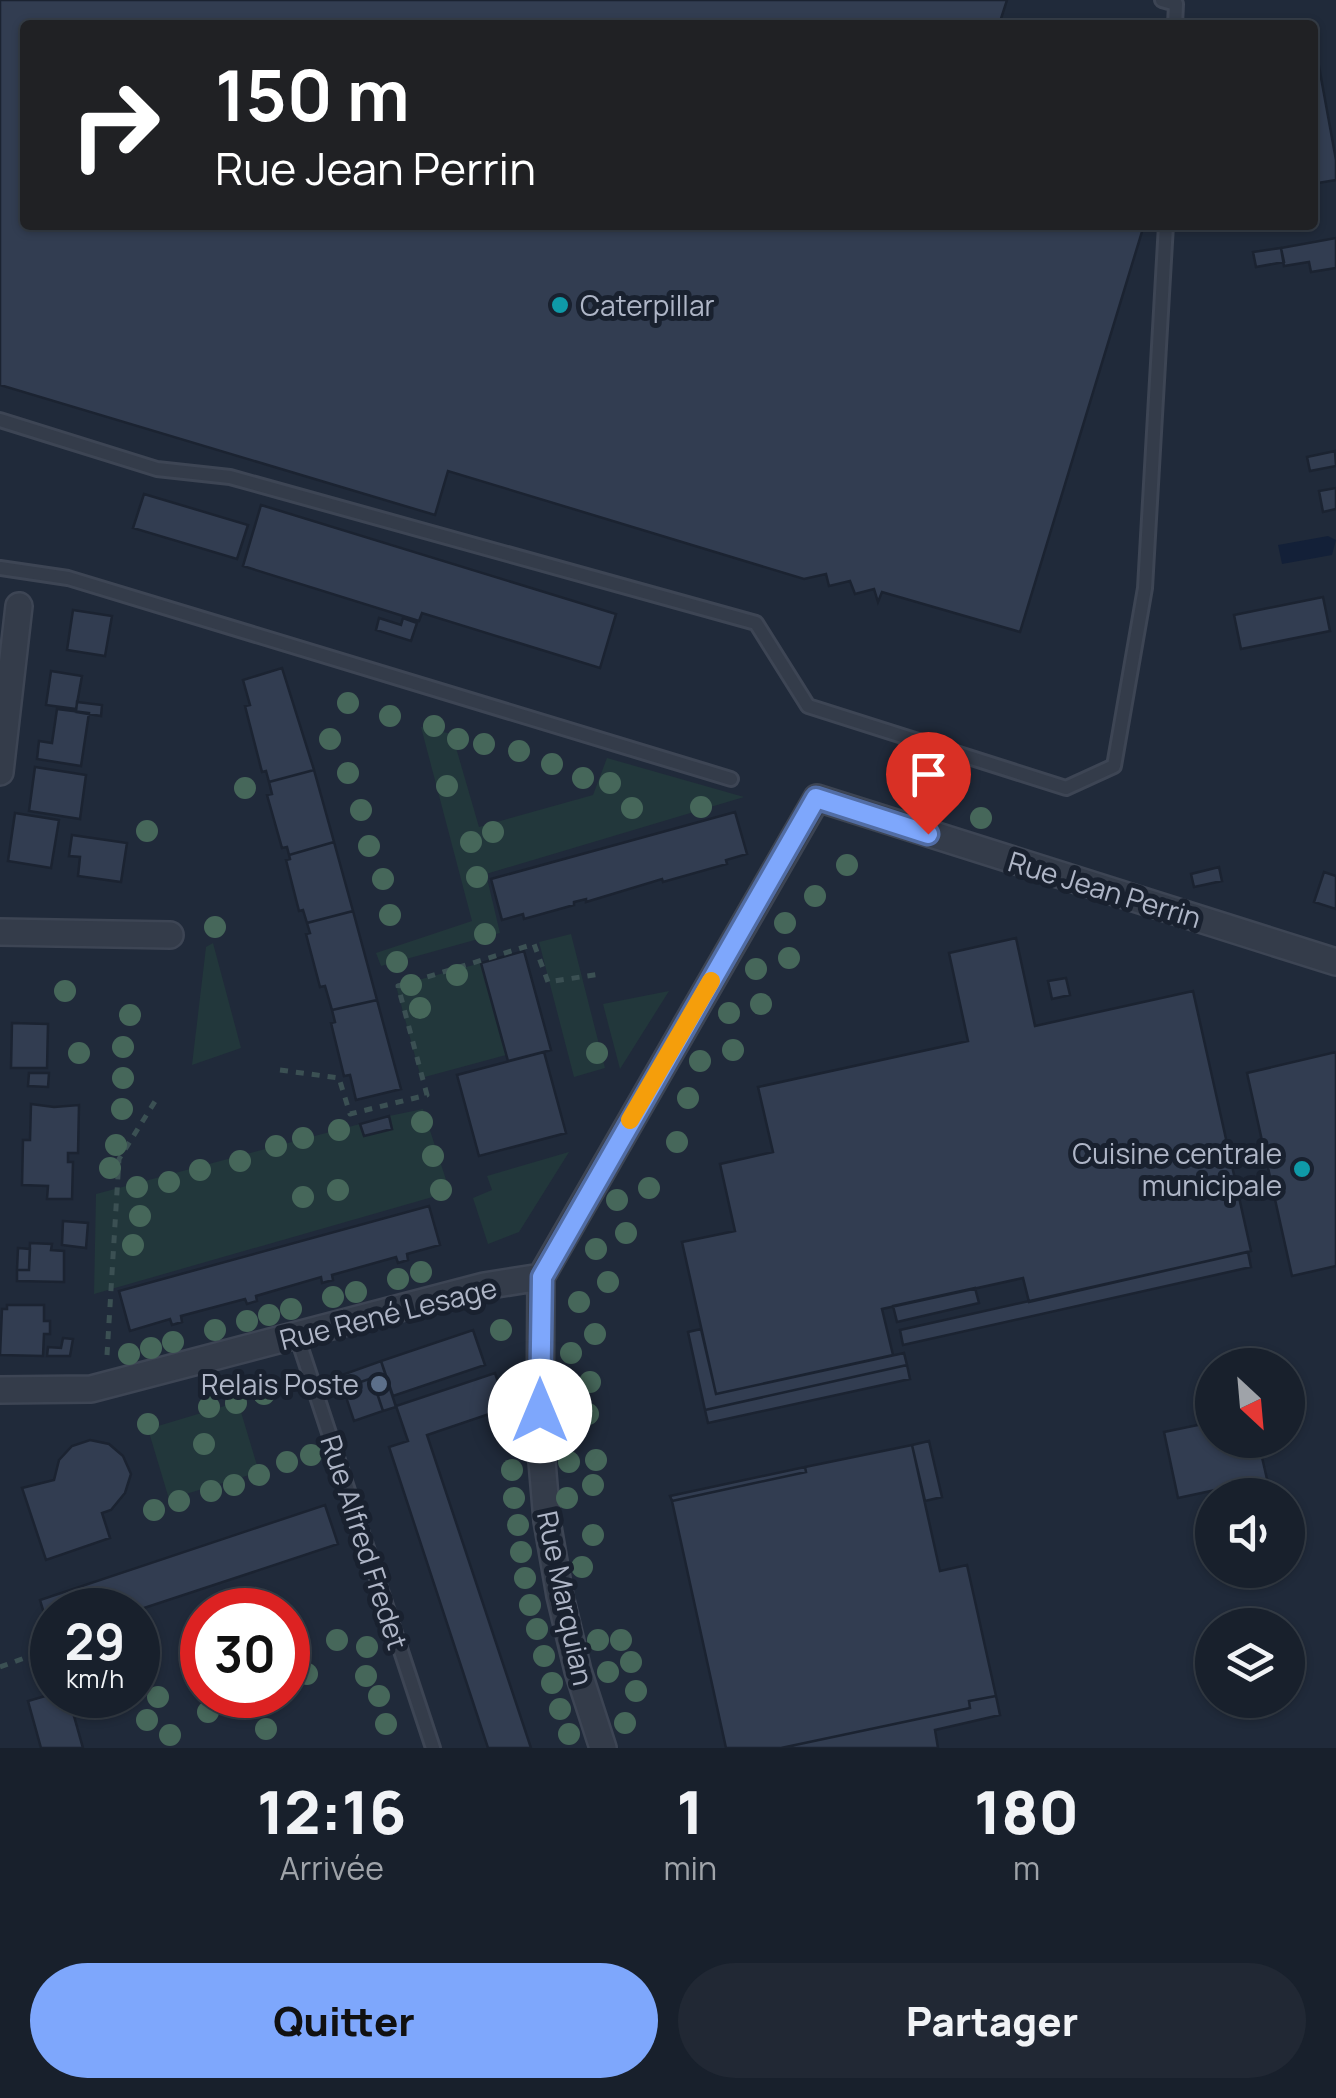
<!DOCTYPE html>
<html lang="fr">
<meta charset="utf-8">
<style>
body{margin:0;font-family:Manrope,sans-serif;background:#212834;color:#f1f3f6;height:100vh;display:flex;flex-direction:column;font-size:38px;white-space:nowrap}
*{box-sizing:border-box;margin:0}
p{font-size:32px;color:#9fa3a9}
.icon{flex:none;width:55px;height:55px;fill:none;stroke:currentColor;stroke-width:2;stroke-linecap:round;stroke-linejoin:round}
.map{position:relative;height:1748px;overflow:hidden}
.details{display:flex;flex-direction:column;background:#18202c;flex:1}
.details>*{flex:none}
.guide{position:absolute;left:20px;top:20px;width:1298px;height:210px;border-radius:10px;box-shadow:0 2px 8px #0004,0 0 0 2px #363e48;background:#202124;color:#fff;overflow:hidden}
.needle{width:65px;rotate:154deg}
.buttons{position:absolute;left:1195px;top:1348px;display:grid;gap:20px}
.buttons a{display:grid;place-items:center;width:110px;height:110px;border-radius:50%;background:#18202c;box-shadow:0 2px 8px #0004,0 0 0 2px #363e48;font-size:50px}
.speed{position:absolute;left:30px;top:1588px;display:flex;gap:20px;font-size:50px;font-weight:700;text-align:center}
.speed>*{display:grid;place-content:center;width:130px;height:130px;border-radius:50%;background:#18202c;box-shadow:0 2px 8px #0004,0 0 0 2px #363e48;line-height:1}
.speed small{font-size:25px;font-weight:400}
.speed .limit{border:15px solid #d22;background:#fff;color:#111}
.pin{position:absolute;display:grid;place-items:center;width:85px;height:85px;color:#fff;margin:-102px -42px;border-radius:50% 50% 50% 0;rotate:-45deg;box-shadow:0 0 10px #0007}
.pin .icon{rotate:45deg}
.me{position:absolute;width:110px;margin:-55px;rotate:0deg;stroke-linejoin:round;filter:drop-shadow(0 0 8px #0008)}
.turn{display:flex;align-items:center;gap:35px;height:210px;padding:0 30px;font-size:45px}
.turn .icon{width:130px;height:130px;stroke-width:2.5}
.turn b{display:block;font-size:70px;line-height:85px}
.eta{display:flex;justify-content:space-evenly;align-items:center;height:170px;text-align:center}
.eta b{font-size:60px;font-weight:800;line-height:70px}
.action{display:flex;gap:20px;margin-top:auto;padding:20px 30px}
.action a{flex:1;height:115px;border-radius:60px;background:#7ea7fc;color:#111;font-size:40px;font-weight:800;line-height:115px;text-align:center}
.action a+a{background:#212834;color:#f1f3f6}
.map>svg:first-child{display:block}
.green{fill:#22373b}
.water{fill:#132038}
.building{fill:#323d51;stroke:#1b2331;stroke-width:2.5}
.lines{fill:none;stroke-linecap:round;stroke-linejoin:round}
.service-casing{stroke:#3d4554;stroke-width:18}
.minor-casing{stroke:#3d4554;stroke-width:30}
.path{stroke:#3b5053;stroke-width:5;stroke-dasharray:8 8;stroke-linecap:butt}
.service{stroke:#343c4a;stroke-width:12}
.minor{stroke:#343c4a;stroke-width:25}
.tree{fill:#46675a}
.route-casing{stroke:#526da4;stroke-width:25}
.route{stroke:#7ea7fc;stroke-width:18}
.slow{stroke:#f59e0b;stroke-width:18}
.culture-dot{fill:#0f9aa8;stroke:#19212f;stroke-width:4}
.service-dot{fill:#5c6f8a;stroke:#19212f;stroke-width:4}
.labels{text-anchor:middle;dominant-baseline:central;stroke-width:10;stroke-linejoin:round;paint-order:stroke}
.poi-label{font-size:28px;fill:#afb6c7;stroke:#19212f;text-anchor:end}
.street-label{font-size:28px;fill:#afb6c7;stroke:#19212f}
</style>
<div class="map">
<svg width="1336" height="1748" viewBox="0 0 1336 1748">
<rect width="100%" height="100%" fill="#202a3a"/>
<!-- green -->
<path class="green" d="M421,727L452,734L479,827L593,795L607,758L744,797L486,874L500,933L381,966L376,953L472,921Z
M571,934L605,1068L574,1077L539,942Z
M213,943L241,1048L192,1065L206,947Z
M481,963L506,1055L421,1078L396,986Z
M669,991L620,1069L603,1004Z
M423,1109L450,1192L94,1294L96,1194L360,1124L364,1136L392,1129L389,1116Z
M569,1152L519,1232L488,1244L473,1198L492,1190L487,1176Z
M238,1402L259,1472L169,1499L148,1429Z"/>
<!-- water -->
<path class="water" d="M1328,536L1336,540L1332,555L1282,564L1278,545Z"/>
<!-- building -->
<path class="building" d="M0,0H1007L999,25H25V225H1144L1020,632L882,592L878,602L874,589L855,594L850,581L829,586L826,574L804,579L448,471L435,515L0,385Z
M1312,28L1336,160V180L1312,184Z
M1336,238V268L1311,272L1309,262L1284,266L1281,248Z
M1281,248L1284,262L1256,267L1253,252Z
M1335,451L1336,466L1310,471L1307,457Z
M1336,488V509L1323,512L1319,491Z
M144,494L248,525L237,559L133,528Z
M261,505L616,614L600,668L422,613L419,621L243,566Z
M1323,597L1330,631L1241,649L1234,615Z
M73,610L112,616L105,656L67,650Z
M379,618L401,625L403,618L417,623L411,641L376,630Z
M282,668L314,770L269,782L266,771L262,772L245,706L250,705L243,680Z
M51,671L82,676L76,709L46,705Z
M77,702L102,705L101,716L76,712Z
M57,709L89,713L81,766L37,759L39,741L52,743Z
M35,767L86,775L80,819L29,811Z
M314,770L334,842L289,855L287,847L282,848L267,795L272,794L269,782Z
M735,812L747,854L726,860L727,864L663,882L662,879L586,902V899L574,902V905L524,919L523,914L502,920L491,879Z
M15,813L59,820L51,868L8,861Z
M72,835L127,843L121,882L78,876L80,857L69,856Z
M334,842L353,911L307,923L303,910L299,911L286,860L290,859L289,855Z
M1219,867L1222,881L1194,887L1191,874Z
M1324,872L1336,876V909L1314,902Z
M353,911L377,1000L332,1010L325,986L320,987L306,934L310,933L307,923Z
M1016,938L1035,1026L1193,991L1251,1251L1029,1302L1023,1278L882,1309L893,1355L716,1394L682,1242L735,1231L720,1164L773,1152L758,1087L968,1041L949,953Z
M524,951L551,1050L508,1061L481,963Z
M1066,978L1070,995L1052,999L1048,981Z
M377,1000L401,1089L356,1100L350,1075L344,1076L331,1023L335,1022L332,1010Z
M12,1023L48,1024L47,1068H11Z
M544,1052L566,1133L479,1156L457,1075Z
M1336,1052V1266L1292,1276L1247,1073Z
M29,1073H49L48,1087L28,1086Z
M31,1104L54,1107L79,1105L78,1153H68V1162H73L72,1199H47L48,1186L22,1185L23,1140H30Z
M389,1116L392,1129L364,1136L360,1124Z
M429,1206L440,1245L407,1254L408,1260L398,1263L396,1257L332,1275L333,1280L322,1283L321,1277L256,1296L257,1301L247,1304L245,1299L181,1316L182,1322L172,1325L170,1319L130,1331L119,1291Z
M63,1221L88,1223L86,1248L62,1245Z
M30,1243L52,1244L51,1250L64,1251V1282L17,1281V1270H29Z
M18,1248L30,1249L29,1270H17Z
M1248,1252L1251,1267L903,1345L900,1330Z
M975,1288L979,1303L897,1322L893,1306Z
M7,1305H44V1321H50V1334H44L43,1356L0,1355L2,1309H7Z
M701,1329L716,1394L904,1353L907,1365L705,1410L688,1332Z
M473,1330L485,1365L393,1396L381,1361Z
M63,1338L73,1339L70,1356H47L48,1347L61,1348Z
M381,1361L396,1407L383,1411L372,1378L343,1388L339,1376Z
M907,1365L910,1379L708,1423L705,1410Z
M495,1373L507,1408L427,1435L531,1748H488L389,1447L408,1441L396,1406Z
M372,1378L383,1411L354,1421L343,1388Z
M1212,1422V1440H1258L1267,1479L1178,1498L1164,1432Z
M90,1440L109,1444L123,1456L131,1474L125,1493L111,1510L102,1513L110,1538L46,1560L22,1488L54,1480L59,1460L72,1446Z
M929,1441L942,1497L925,1501L912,1445Z
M912,1445L940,1571L967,1565L996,1696L969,1701L970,1708L781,1748H726L672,1501L806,1472L805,1467Z
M805,1467L806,1472L672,1501L670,1496Z
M325,1505L338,1544L138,1610H52V1639L40,1600Z
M52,1694L68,1695L83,1748H41L28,1701Z
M996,1696L1000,1715L935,1730L938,1748H781L970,1708L969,1701Z"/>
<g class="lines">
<defs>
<path id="service" d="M1162,0L1176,4L1175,25
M0,420L157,469L230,477L756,623L808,706L1066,788L1114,766L1145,588L1166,225
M0,568L68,578L731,779
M297,1336L433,1748"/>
<path id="minor" d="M0,772L19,606
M0,932L170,935
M0,1390L91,1389L484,1286L541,1277
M603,1748L578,1671L560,1596L547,1521L540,1438L541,1277L817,798L1336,962"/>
</defs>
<!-- service casing -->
<use href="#service" class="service-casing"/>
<!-- minor casing -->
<use href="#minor" class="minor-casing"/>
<!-- path -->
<path class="path" d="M280,1070L339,1078L350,1114L427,1095L398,986L534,944L548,982L600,974
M107,1355L119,1159L159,1095
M0,1667L52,1648"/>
<!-- service -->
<use href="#service" class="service"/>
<!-- minor -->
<use href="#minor" class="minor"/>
</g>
<!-- trees -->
<g class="tree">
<circle cx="348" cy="703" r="11"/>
<circle cx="390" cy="716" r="11"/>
<circle cx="434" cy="726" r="11"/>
<circle cx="330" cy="739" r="11"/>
<circle cx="458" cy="739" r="11"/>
<circle cx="484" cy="744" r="11"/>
<circle cx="519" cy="751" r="11"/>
<circle cx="552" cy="764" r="11"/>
<circle cx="348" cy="773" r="11"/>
<circle cx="583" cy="778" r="11"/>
<circle cx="610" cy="783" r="11"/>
<circle cx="447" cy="786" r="11"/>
<circle cx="245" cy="788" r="11"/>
<circle cx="701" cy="807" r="11"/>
<circle cx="632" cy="808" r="11"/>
<circle cx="361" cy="810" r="11"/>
<circle cx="981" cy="818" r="11"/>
<circle cx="147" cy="831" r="11"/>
<circle cx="493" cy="832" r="11"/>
<circle cx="471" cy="842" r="11"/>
<circle cx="369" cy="846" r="11"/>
<circle cx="847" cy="865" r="11"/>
<circle cx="477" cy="877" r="11"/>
<circle cx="383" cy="879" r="11"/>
<circle cx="815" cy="896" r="11"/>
<circle cx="390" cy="915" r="11"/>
<circle cx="785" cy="923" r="11"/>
<circle cx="215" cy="927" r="11"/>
<circle cx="485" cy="934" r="11"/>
<circle cx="789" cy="958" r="11"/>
<circle cx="397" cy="962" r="11"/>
<circle cx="756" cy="969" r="11"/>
<circle cx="457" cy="975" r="11"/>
<circle cx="411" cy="985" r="11"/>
<circle cx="65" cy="991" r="11"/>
<circle cx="761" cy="1004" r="11"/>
<circle cx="420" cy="1008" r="11"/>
<circle cx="729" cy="1013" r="11"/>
<circle cx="130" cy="1015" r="11"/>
<circle cx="123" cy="1047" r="11"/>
<circle cx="733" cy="1050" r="11"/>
<circle cx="79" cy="1053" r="11"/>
<circle cx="597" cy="1053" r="11"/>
<circle cx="700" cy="1061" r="11"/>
<circle cx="123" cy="1078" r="11"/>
<circle cx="688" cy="1098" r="11"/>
<circle cx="122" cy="1109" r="11"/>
<circle cx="422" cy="1122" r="11"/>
<circle cx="339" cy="1130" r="11"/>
<circle cx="303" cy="1138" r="11"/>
<circle cx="677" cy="1142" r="11"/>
<circle cx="116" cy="1145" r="11"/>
<circle cx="276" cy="1146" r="11"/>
<circle cx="433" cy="1156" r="11"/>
<circle cx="240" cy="1161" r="11"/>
<circle cx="110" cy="1168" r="11"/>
<circle cx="200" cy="1170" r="11"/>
<circle cx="169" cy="1182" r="11"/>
<circle cx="137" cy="1187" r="11"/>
<circle cx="649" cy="1188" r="11"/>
<circle cx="338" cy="1190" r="11"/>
<circle cx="441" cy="1190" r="11"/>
<circle cx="303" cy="1197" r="11"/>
<circle cx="617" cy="1200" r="11"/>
<circle cx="140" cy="1216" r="11"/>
<circle cx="626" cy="1233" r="11"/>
<circle cx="133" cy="1245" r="11"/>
<circle cx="596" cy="1249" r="11"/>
<circle cx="421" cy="1272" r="11"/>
<circle cx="398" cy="1279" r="11"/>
<circle cx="608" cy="1282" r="11"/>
<circle cx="356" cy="1292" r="11"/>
<circle cx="333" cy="1297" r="11"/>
<circle cx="579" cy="1302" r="11"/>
<circle cx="291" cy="1309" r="11"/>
<circle cx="269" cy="1315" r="11"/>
<circle cx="247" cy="1321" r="11"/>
<circle cx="215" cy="1330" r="11"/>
<circle cx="501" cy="1330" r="11"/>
<circle cx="595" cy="1334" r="11"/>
<circle cx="173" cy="1342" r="11"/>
<circle cx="151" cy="1348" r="11"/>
<circle cx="571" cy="1353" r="11"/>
<circle cx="129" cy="1354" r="11"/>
<circle cx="590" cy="1382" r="11"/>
<circle cx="264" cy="1394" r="11"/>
<circle cx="236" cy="1403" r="11"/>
<circle cx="209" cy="1407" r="11"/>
<circle cx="588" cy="1414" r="11"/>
<circle cx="148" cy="1424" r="11"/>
<circle cx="513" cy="1425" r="11"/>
<circle cx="565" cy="1435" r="11"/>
<circle cx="204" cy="1444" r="11"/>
<circle cx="311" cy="1455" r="11"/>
<circle cx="596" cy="1460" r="11"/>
<circle cx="287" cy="1462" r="11"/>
<circle cx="569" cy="1462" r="11"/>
<circle cx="512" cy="1470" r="11"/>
<circle cx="259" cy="1475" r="11"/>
<circle cx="234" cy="1485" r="11"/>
<circle cx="593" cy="1485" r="11"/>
<circle cx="211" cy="1491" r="11"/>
<circle cx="514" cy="1498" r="11"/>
<circle cx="567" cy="1498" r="11"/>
<circle cx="179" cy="1501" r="11"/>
<circle cx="154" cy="1510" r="11"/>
<circle cx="518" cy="1525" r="11"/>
<circle cx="593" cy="1535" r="11"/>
<circle cx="521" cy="1552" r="11"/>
<circle cx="582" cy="1567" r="11"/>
<circle cx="525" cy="1578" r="11"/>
<circle cx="530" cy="1605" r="11"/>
<circle cx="537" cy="1629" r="11"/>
<circle cx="337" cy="1640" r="11"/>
<circle cx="598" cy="1640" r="11"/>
<circle cx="621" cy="1640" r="11"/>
<circle cx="367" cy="1647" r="11"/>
<circle cx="544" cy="1656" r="11"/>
<circle cx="631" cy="1662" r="11"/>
<circle cx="608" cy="1672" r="11"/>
<circle cx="307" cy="1674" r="11"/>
<circle cx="366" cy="1676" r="11"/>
<circle cx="552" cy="1683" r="11"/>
<circle cx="636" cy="1691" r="11"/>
<circle cx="379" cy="1696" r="11"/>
<circle cx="158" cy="1697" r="11"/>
<circle cx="560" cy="1709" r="11"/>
<circle cx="208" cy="1712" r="11"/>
<circle cx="147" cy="1720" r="11"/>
<circle cx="625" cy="1723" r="11"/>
<circle cx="386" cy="1724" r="11"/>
<circle cx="266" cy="1729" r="11"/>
<circle cx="569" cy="1734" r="11"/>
<circle cx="170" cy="1735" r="11"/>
</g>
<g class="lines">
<defs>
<path id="route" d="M540,1411L542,1277L816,798L928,834"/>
</defs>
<!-- route casing -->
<use href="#route" class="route-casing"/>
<!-- route -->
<use href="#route" class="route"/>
<!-- slow -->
<path class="slow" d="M630,1120L711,981"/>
</g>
<!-- markers -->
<g class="culture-dot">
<circle cx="560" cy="305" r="10"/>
<circle cx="1302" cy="1169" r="10"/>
</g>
<circle class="service-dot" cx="379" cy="1384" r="10"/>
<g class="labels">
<!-- poi labels -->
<g class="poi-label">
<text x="580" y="305" text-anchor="start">Caterpillar</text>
<text x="1282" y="1153">Cuisine centrale<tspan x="1282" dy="32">municipale</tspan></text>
<text x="359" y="1384">Relais Poste</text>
</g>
<!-- street labels -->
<g class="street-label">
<text transform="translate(1105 889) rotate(17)">Rue Jean Perrin</text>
<text transform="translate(388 1313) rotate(-14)">Rue René Lesage</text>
<text transform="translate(365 1542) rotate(72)">Rue Alfred Fredet</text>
<text transform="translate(566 1598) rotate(78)">Rue Marquian</text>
</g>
</g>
</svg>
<div class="buttons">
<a><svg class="needle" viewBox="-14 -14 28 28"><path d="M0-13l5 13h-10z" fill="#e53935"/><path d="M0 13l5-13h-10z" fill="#9fa3a9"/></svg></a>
<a><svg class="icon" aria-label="sound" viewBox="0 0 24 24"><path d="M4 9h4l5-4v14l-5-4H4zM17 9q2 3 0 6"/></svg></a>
<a><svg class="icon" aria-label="layers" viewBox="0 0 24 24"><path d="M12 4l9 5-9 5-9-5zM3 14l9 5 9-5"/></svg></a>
</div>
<div class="speed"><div>29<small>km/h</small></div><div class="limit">30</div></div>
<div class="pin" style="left:928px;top:834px;background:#d93025"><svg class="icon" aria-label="arrive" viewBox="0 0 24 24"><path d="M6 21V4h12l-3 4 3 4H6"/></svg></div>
<svg class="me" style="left:540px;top:1411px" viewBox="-20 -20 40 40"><circle r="19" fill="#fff"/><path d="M0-13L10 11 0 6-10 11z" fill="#7ea7fc"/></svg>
<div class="guide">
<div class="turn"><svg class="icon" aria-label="right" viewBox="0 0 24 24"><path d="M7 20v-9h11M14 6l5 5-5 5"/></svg><div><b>150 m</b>Rue Jean Perrin</div></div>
</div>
</div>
<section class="details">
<div class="eta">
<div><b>12:16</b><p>Arrivée</p></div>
<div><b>1</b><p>min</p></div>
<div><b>180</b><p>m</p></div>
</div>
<div class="action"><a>Quitter</a><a>Partager</a></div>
</section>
